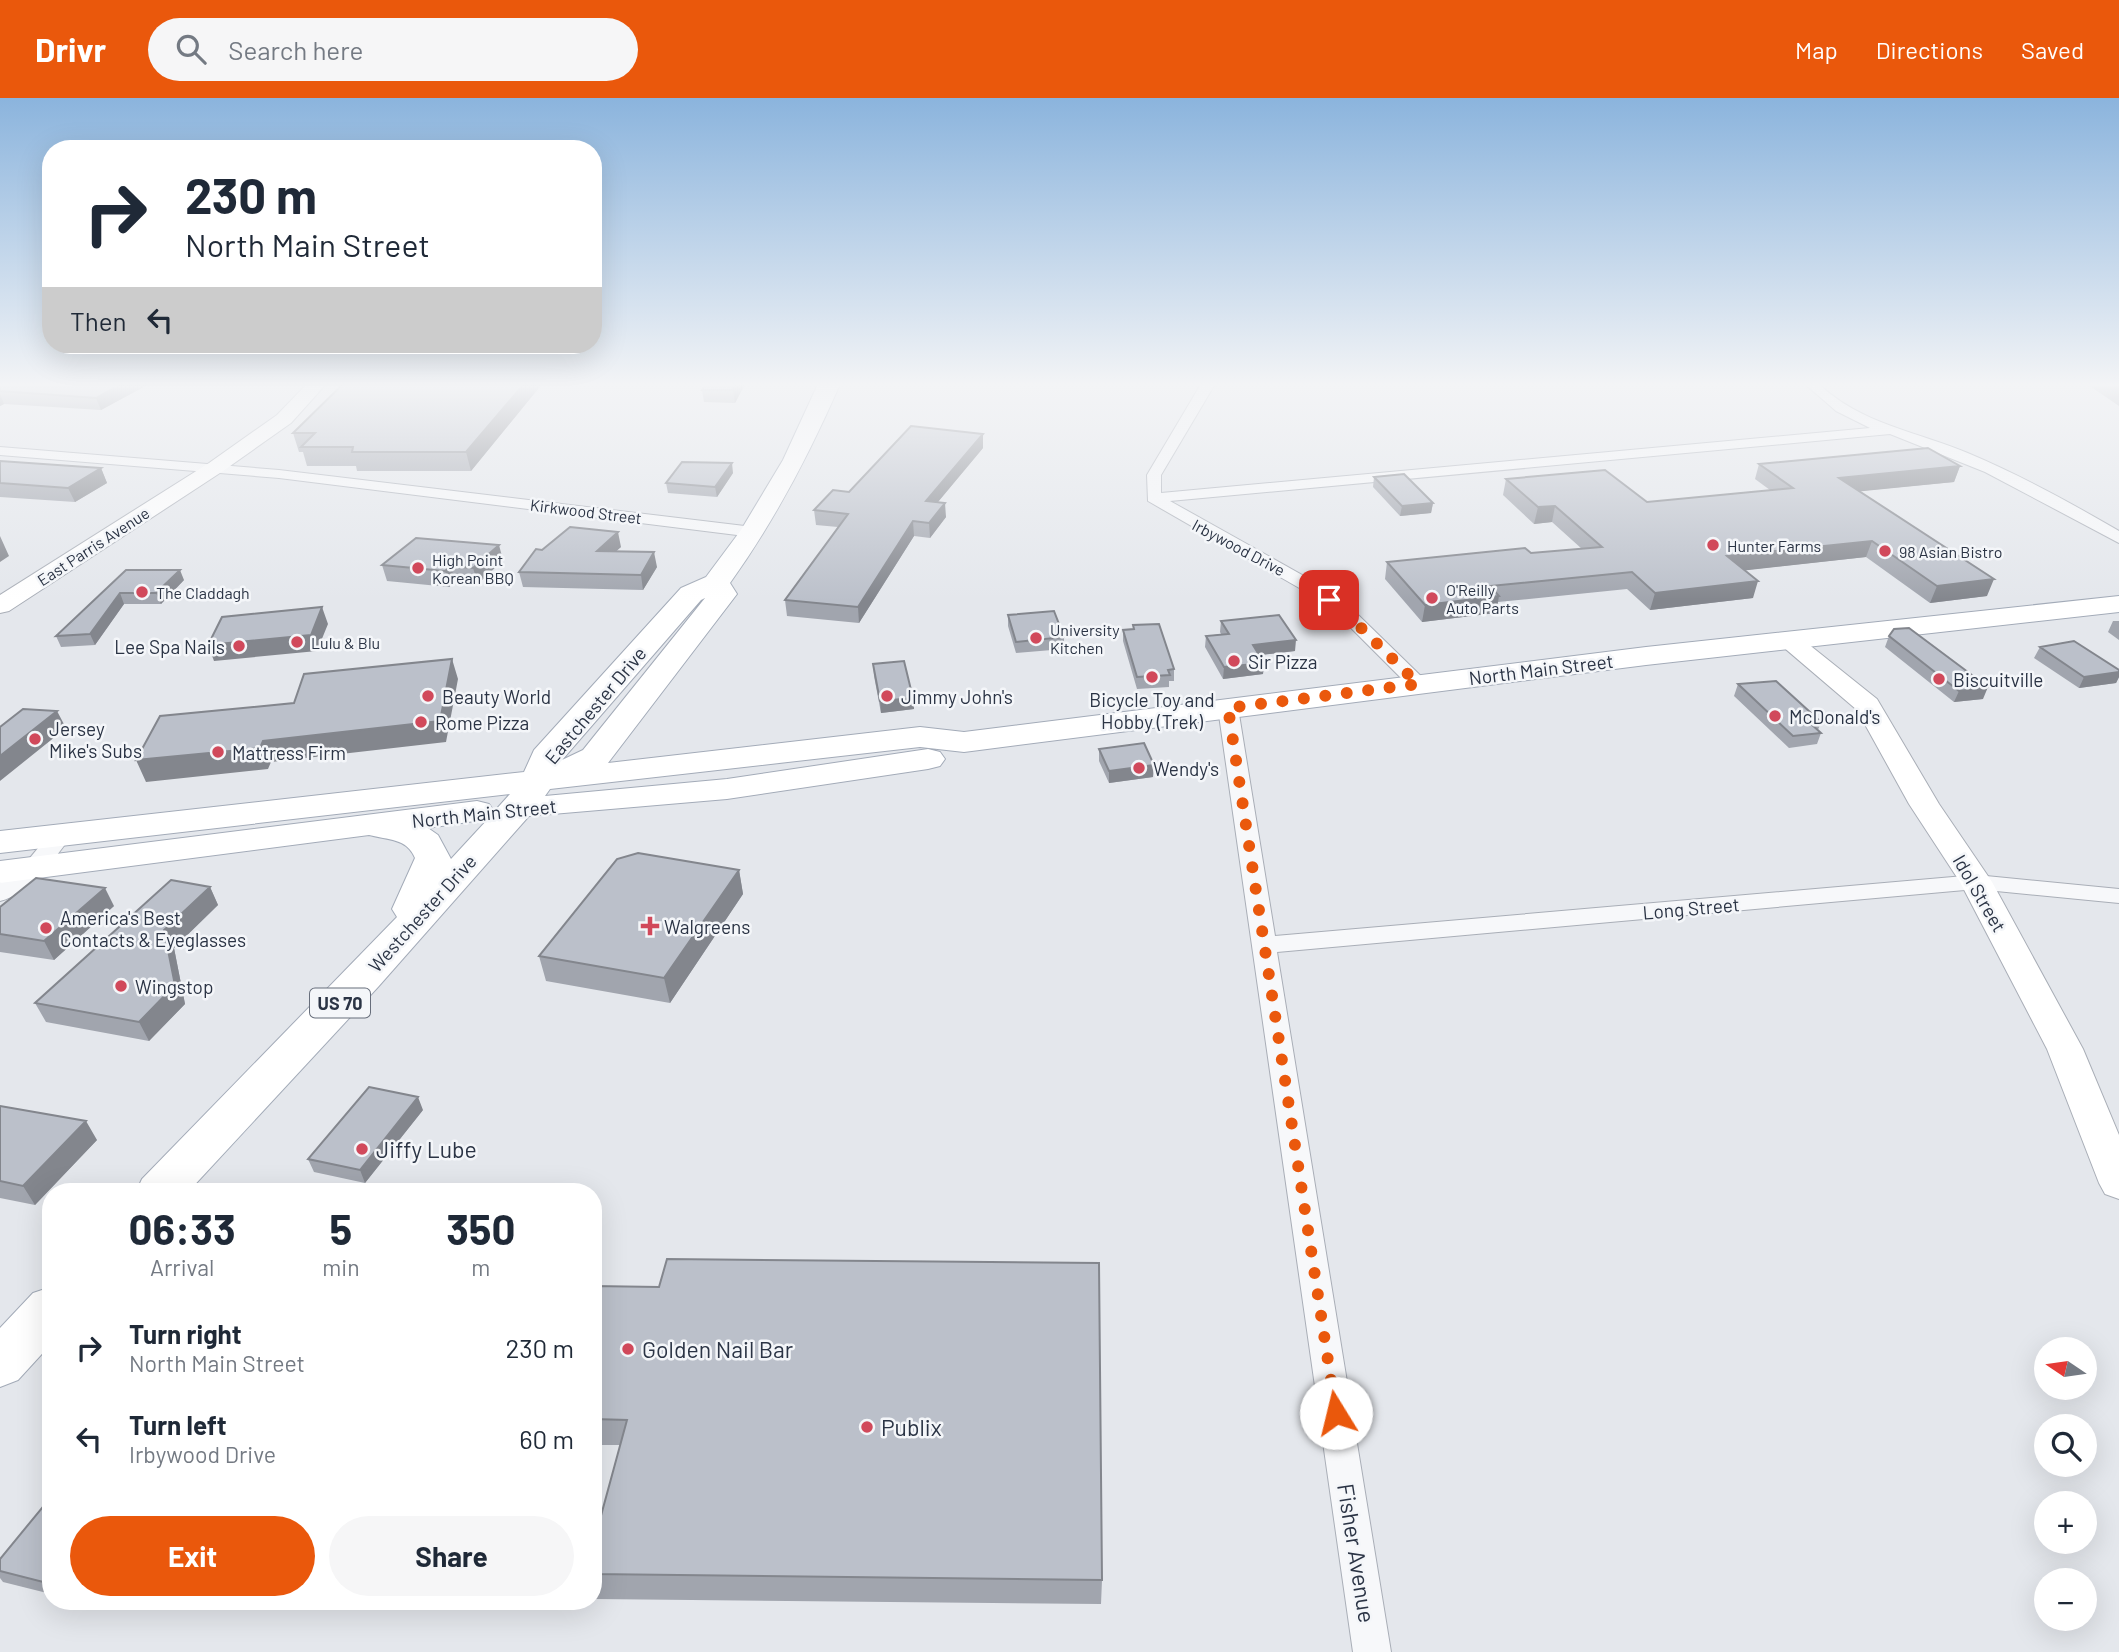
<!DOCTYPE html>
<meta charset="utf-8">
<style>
body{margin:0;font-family:Barlow,sans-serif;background:#f6f6f7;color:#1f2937;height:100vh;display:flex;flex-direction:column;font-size:26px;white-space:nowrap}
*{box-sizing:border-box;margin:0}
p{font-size:23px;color:#747a83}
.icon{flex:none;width:38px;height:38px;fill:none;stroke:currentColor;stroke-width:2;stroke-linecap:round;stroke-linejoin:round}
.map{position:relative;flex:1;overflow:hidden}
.sheet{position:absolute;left:42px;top:1085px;width:560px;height:427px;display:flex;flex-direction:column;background:#fff;border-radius:28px;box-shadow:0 7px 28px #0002}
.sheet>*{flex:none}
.top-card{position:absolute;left:42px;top:42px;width:560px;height:214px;border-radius:28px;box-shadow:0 7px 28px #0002;background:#fff;color:#1f2937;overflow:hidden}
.needle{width:46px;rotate:283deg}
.controls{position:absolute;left:2034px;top:1239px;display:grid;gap:14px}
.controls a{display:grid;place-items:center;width:63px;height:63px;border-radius:50%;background:#fff;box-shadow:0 7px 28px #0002;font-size:35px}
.pin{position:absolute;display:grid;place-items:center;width:60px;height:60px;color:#fff;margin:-30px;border-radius:14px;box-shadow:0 4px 10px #0006}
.me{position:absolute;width:77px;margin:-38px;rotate:351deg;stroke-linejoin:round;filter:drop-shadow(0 0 5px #0008)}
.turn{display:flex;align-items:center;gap:24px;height:147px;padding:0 28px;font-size:32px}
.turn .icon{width:91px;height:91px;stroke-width:2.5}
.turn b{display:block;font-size:49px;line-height:60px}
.then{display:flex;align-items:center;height:66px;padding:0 28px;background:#0003;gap:14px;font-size:26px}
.eta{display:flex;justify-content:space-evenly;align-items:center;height:119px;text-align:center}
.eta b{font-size:42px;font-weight:700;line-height:49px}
.button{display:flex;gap:14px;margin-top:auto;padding:14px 28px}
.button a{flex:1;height:80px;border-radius:42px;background:#ea580c;color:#fff;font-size:28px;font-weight:700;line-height:80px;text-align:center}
.button a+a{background:#f6f6f7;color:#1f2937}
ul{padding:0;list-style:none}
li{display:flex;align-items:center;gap:21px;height:91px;padding:0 28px}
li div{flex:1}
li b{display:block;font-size:26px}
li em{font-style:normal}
header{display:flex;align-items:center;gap:42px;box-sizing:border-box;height:98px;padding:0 35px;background:#ea580c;color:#fff}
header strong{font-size:33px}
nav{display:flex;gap:38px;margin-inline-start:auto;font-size:24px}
.search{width:490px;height:63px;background:#f6f6f7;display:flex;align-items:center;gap:18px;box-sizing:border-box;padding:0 24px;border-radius:38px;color:#747a83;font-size:26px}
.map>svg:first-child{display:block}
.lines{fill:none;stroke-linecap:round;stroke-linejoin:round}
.street-casing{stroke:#a9aeb7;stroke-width:2}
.secondary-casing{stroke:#a9aeb7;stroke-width:2}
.primary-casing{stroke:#a3abb8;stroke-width:2}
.street{fill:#f7f8fa;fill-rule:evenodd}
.secondary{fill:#fff;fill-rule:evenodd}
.primary{fill:#fff;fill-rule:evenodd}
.wall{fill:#a1a5ae}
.shaded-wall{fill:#83868d}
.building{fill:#bbc0ca;stroke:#83868d;stroke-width:2}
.route{stroke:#ea580c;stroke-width:12;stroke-dasharray:0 21.6}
.poi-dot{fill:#d1495b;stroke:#f4f6f9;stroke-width:2.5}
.labels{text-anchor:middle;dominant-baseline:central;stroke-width:5;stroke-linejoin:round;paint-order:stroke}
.far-street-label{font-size:16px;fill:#2b3445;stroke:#f4f6f9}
.far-poi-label{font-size:16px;fill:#2b3445;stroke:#f4f6f9;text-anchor:start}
.shield{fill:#f4f6f9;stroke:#676e7b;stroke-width:2}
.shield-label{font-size:18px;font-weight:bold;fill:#2b3445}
.poi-label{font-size:19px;fill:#2b3445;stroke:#f4f6f9;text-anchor:start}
.street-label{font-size:19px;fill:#2b3445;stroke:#f4f6f9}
.near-poi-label{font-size:23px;fill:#2b3445;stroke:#f4f6f9;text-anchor:start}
.near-street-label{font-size:23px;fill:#2b3445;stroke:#f4f6f9}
</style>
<header>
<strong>Drivr</strong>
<div class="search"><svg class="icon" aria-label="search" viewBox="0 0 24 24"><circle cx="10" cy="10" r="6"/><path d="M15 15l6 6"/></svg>Search here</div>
<nav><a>Map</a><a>Directions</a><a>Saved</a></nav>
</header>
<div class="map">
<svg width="2119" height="1554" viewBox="0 0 2119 1554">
<rect width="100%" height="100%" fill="#e4e7ec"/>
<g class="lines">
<defs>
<path id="street" d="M1201,286H1215L1161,377V395L1870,330L1836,313L1805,286H1819C1860,326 1919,334 1970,356C2022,378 2071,405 2119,433V445L1985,374L1890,336L1170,403L1320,487L1350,509L1425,582L1428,586L1425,590H1411L1338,517L1308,495L1148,403L1147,377Z
M0,349L279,372L753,429L761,434L753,439L279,380L0,357Z
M1228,604L1238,610L1275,838L1976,777L2119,791V805L1976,791L1277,854L1391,1554H1353L1218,610Z
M60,731L71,738C54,762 29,796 0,803V785L25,766L52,733Z"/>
<path id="secondary" d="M307,286H326L291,325L223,373L9,513L0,515V497L209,365L277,317Z
M1788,534L1797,537L1877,601L1939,706L1992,784L2083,951L2119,1037V1101L2105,1096L2099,1085L2047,951L1960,784L1909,706L1857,612L1775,542L1779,537Z"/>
<path id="primary" d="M818,286H840C809,357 775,422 730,485L737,496L608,665L920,629L964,634L1646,549L2119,498V514L1646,567L964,654L920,649L550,691L545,698L727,681L928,651L940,654L945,661L940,668L928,671L727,701L529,718L378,889L188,1094H136L142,1081L397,819L392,811L415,760C407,740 388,742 369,737L0,785V763L477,703L489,706L494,713L492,716L510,696L0,755V733L524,674L534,652L681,490L706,479L741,432L783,362ZM705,500L583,652L562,662L701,502ZM488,721L451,761L438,737L428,730Z
M51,1189V1246L18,1282L0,1289V1230L33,1195Z"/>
</defs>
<!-- street casing -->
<use href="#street" class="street-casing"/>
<!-- secondary casing -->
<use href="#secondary" class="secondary-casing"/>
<!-- primary casing -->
<use href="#primary" class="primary-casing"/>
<!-- street -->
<use href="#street" class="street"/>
<!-- secondary -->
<use href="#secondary" class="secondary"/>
<!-- primary -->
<use href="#primary" class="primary"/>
</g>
<!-- wall -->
<path class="wall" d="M0,286H149L101,312L4,306L0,308Z
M343,286H542L471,373H357L356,368H307L303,354H299L293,335Z
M745,286L735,305L704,304L702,292Z
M2087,286H2119V308Z
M983,350L938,404L946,419L930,440L914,438L859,525L787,518L785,502L838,429L816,427L814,412L849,394Z
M0,363L101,370L107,385L75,404L0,399Z
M1759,366L1960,368L1954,384L1859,393L1987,498L1930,505L1866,459L1745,472L1753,500L1650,512L1627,491L1498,504L1496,515L1422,524L1385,481L1387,464L1531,455L1582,451L1552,424L1534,426L1503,397L1506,381L1647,404L1770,392L1755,381Z
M733,375L717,399L668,395L666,385Z
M1374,379L1433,405L1431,415L1400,418L1373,389Z
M621,449L615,453L657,469L643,492L523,489L519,474L542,452Z
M503,462L478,486L455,484L449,489L387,483L382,467Z
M126,472L184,482L161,506H124L95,547L61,549L56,538Z
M1008,517L1064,539V551L1016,555L1008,528Z
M1221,523L1295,553L1259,557L1264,565L1263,576L1223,581L1205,549L1206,538L1221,536L1220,534Z
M2113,523H2119V542L2108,534Z
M1133,527L1174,571V583H1169V589L1137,591L1123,543V532L1133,531Z
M1889,538L1983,601L1954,604L1885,549Z
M2040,549L2119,572V579L2116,585L2079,590L2034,560Z
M873,566L913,600L914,611L881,615L874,578Z
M1738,586L1821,624L1818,632L1821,635L1817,646L1789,650L1734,598Z
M1099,651L1153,679L1109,685L1099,663Z
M739,772L743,796L670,905L546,883L539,858Z
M210,789L218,807L174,850L185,906L149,943L46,924L35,905Z
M114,808L54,862L0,854V809Z
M0,1008L97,1042L35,1107L0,1100Z
M423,1012L365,1085L314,1074L308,1061Z
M593,1188L1102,1482L1101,1506L595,1501L593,1496V1447L620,1347H593Z
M51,1399V1496L3,1484L0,1480V1461Z"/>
<!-- shaded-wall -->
<path class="shaded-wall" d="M121,286H149L101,312L96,300Z
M524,286H542L471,373L466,354Z
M736,286H745L735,305L733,292Z
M0,296L4,306L0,308Z
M983,336V350L927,417L926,403Z
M732,365L733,375L717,399L715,389Z
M1960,368L1954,384L1834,396L1839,380Z
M101,370L107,385L75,404L68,390Z
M945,405L946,419L930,440L929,425Z
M1433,405L1431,415L1400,418L1402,408Z
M1555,408L1552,424L1534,426L1538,409Z
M913,423L914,438L859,525L858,509Z
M618,434L621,449L600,468L597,453Z
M0,438L9,458L0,464Z
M1872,443L1866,459L1722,475L1727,458Z
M499,447L503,462L478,486L473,470Z
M654,454L657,469L643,492L641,477Z
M451,468L455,484L449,489L445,473Z
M180,472L184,482L161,506L156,495Z
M1994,481L1987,498L1930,505L1937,488Z
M1758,483L1753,500L1650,512L1655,495Z
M120,495L124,506L95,547L90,536Z
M1499,498L1496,515L1422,524L1425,507Z
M322,509L328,526L317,553L214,563L208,547Z
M1296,542L1295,553L1252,558L1253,547Z
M452,561L458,581L446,644L271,664L268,671L146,684L136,662Z
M1264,565L1263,576L1223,581L1224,569Z
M2119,574V579L2116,585L2079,590L2084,579Z
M1988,589L1983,601L1954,604L1959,593Z
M913,600L914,611L881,615L880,603Z
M57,613L66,630L0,683V658Z
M1154,667L1153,679L1109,685V673Z
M739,772L743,796L670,905L664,880Z
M210,789L218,807L174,850L185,906L149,943L139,924L164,832Z
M105,790L114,808L54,862L44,843Z
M418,999L423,1012L365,1085L360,1072Z
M86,1023L97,1042L35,1107L23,1088Z"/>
<!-- building -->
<path class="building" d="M0,286H121L96,300L0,293Z
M343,286H524L466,354H352L353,349H301L315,335H293Z
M706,286H736L733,292H702Z
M911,328L983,336L926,403L945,405L929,425L913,423L858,509L785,502L848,416L814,412L833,392L849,394Z
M1928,350L1960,368L1839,380L1994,481L1937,488L1872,443L1727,458L1758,483L1655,495L1632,474L1490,488L1499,498L1425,507L1387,464L1525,450L1531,455L1602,449L1555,408L1538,409L1506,381L1605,372L1647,404L1793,390L1759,366Z
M0,363L101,370L68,390L0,385Z
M682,364L732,365L715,389L666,385Z
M1404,376L1433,405L1402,408L1374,379Z
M570,429L618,434L597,453L654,454L641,477L519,474L536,451L542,452Z
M416,440L499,447L473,470L451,468L445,473L382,467Z
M126,472H180L156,495H120L90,536L56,538Z
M322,509L311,537L208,547L222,519Z
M1054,513L1064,539L1016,544L1008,517Z
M1279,517L1296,542L1253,547L1264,565L1224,569L1206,538L1229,536L1221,523Z
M1159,526L1174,571L1168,572L1170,577L1137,579L1123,532L1134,531L1133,527Z
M1909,530L1988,589L1959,593L1889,538L1894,531Z
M2074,543L2119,572V574L2084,579L2040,549Z
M452,561L440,623L263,643L260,650L136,662L160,618L294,605L304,576Z
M904,563L913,600L880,603L873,566Z
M1776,583L1821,624L1810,625L1821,635L1793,638L1738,586Z
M23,611L57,613L0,658V629Z
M1144,645L1154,667L1109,673L1099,651Z
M638,755L739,772L664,880L539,858L617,761Z
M36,780L105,790L44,843L0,836V809Z
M171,782L210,789L164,832L175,887L139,924L35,905Z
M369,989L418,999L360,1072L308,1061Z
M0,1008L86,1023L23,1088L0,1083Z
M667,1161L1099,1165L1102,1482L593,1476V1447L627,1322L593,1321V1188L659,1189Z
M51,1399V1486L0,1473V1461Z"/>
<!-- sky -->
<linearGradient id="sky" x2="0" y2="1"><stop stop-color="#8bb4dd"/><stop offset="0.57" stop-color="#f3f4f6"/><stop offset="1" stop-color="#f3f4f6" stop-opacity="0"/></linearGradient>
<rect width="2119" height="503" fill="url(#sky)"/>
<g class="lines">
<!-- route -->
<path class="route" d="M1329,502L1344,513L1418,586L1228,610L1336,1315"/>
</g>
<!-- markers -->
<g class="poi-dot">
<circle cx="1713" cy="447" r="7"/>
<circle cx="1885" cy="453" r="7"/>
<circle cx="418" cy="470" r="7"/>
<circle cx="142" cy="494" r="7"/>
<circle cx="1432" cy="500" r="7"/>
<circle cx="1036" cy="540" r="7"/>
<circle cx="297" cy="544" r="7"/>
<circle cx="239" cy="548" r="7"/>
<circle cx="1234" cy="563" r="7"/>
<circle cx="1152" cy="579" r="7"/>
<circle cx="1939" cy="581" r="7"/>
<circle cx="428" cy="598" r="7"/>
<circle cx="887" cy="598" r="7"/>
<circle cx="1775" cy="618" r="7"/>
<circle cx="421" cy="624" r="7"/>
<circle cx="35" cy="641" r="7"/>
<circle cx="218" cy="654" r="7"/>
<circle cx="1139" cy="670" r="7"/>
<path d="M646.5 817.5h7v7h7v7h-7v7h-7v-7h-7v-7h7z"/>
<circle cx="46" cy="830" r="7"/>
<circle cx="121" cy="888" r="7"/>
<circle cx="362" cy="1051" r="7"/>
<circle cx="628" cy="1251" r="7"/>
<circle cx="867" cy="1329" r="7"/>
</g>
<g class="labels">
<!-- far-street labels -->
<g class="far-street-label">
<text transform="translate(586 413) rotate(7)">Kirkwood Street</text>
<text transform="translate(93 448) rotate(-33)">East Parris Avenue</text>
<text transform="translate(1239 449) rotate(28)">Irbywood Drive</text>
</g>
<!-- far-poi labels -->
<g class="far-poi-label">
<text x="1727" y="447">Hunter Farms</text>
<text x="1899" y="453">98 Asian Bistro</text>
<text x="432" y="461">High Point<tspan x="432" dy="18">Korean BBQ</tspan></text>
<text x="1446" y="491">O'Reilly<tspan x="1446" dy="18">Auto Parts</tspan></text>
<text x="156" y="494">The Claddagh</text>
<text x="1050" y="531">University<tspan x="1050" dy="18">Kitchen</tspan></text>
<text x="311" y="544">Lulu &amp; Blu</text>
</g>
<!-- shield labels -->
<rect class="shield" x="310" y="890.5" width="60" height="29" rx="5"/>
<g class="shield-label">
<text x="340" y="905">US 70</text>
</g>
<!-- poi labels -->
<g class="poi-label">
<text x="225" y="548" text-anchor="end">Lee Spa Nails</text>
<text x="1248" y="563">Sir Pizza</text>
<text x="1953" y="581">Biscuitville</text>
<text x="442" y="598">Beauty World</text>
<text x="901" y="598">Jimmy John's</text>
<text x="1152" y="601" text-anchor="middle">Bicycle Toy and<tspan x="1152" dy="22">Hobby (Trek)</tspan></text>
<text x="1789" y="618">McDonald's</text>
<text x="435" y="624">Rome Pizza</text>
<text x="49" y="630">Jersey<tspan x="49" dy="22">Mike's Subs</tspan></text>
<text x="232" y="654">Mattress Firm</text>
<text x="1153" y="670">Wendy's</text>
<text x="60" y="819">America's Best<tspan x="60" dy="22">Contacts &amp; Eyeglasses</tspan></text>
<text x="664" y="828">Walgreens</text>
<text x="135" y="888">Wingstop</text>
</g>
<!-- street labels -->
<g class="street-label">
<text transform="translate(1541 571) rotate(-7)">North Main Street</text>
<text transform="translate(595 607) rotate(-50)">Eastchester Drive</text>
<text transform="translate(484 715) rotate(-6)">North Main Street</text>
<text transform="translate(1980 795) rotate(60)">Idol Street</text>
<text transform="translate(1691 810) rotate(-5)">Long Street</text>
<text transform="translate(422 815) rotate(-48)">Westchester Drive</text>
</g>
<!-- near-poi labels -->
<g class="near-poi-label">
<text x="376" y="1051">Jiffy Lube</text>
<text x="642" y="1251">Golden Nail Bar</text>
<text x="881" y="1329">Publix</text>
</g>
<!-- near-street labels -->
<g class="near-street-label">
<text transform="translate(1357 1455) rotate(81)">Fisher Avenue</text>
</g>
</g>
</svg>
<div class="controls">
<a><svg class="needle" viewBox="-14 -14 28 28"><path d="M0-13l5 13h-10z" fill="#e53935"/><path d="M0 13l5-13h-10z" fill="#747a83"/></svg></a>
<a><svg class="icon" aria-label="search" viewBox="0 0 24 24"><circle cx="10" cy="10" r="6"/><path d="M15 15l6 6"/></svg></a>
<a>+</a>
<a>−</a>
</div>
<div class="pin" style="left:1329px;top:502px;background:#d93025"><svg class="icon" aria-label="arrive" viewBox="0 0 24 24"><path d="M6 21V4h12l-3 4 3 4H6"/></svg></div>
<svg class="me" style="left:1336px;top:1315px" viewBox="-20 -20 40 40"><circle r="19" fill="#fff"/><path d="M0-13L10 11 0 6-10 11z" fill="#ea580c"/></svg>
<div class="top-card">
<div class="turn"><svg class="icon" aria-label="right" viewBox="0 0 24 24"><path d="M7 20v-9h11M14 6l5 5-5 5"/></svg><div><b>230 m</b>North Main Street</div></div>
<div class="then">Then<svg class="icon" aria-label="left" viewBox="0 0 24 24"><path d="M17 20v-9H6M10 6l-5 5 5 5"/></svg></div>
</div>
<section class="sheet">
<div class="eta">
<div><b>06:33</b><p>Arrival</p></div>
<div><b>5</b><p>min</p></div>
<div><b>350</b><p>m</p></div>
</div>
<ul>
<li><svg class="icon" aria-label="right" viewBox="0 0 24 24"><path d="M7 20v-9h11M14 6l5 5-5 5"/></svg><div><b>Turn right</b><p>North Main Street</p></div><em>230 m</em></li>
<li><svg class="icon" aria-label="left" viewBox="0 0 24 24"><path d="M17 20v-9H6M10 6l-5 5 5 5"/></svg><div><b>Turn left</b><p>Irbywood Drive</p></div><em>60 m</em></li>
</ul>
<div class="button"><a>Exit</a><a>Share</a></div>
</section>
</div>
